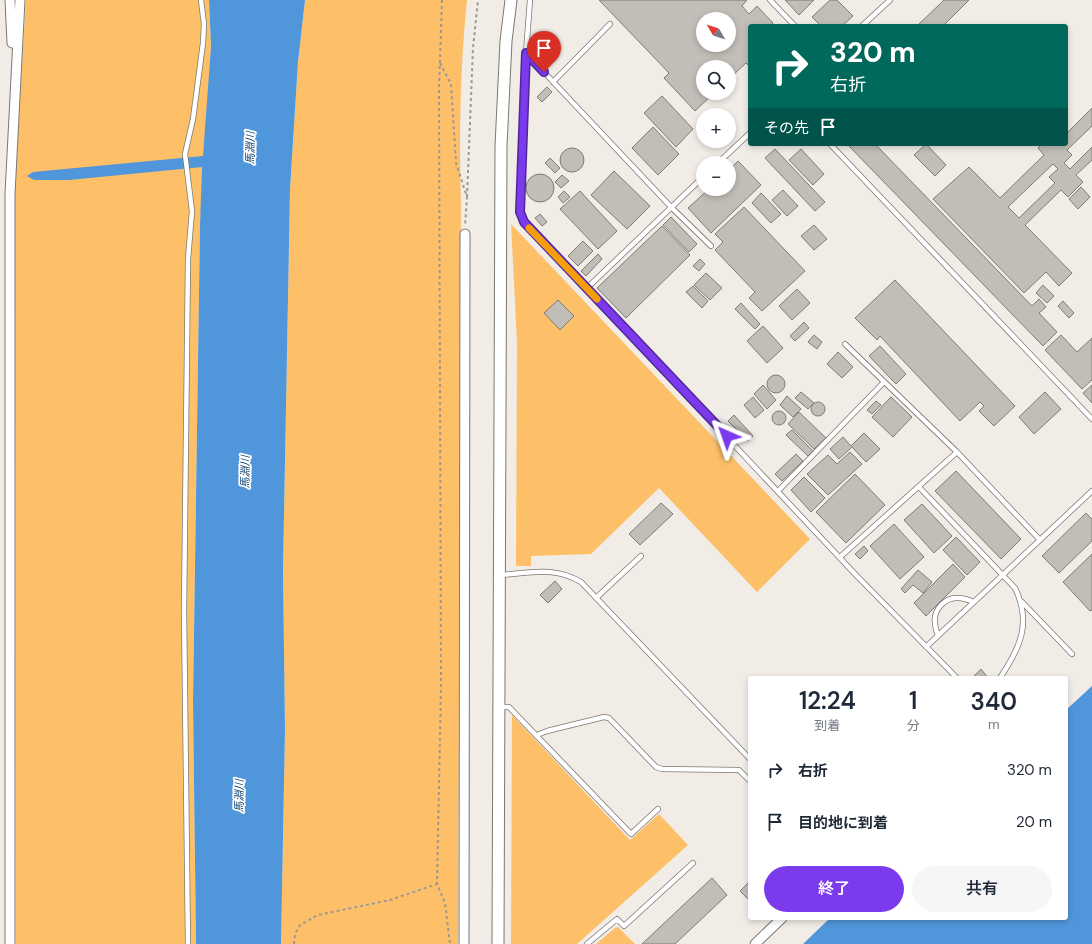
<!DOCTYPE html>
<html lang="ja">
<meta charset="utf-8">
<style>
body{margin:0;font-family:"DM Sans","Noto Sans JP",sans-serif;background:#f6f6f7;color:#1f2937;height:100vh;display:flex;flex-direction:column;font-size:15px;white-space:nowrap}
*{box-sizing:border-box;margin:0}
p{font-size:13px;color:#747a83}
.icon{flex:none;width:22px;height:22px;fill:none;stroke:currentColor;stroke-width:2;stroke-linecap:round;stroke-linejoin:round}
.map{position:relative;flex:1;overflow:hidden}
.details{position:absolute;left:748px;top:676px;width:320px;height:244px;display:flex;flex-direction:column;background:#fff;border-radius:4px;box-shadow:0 2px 6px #0003}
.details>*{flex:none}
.hud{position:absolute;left:748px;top:24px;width:320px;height:122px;border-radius:4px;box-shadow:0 2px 6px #0003;background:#00695c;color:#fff;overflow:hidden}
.needle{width:26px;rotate:309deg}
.controls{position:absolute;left:696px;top:12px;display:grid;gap:8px}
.controls a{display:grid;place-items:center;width:40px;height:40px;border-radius:50%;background:#fff;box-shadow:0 2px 6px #0003;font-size:20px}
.pin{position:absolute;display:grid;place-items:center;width:34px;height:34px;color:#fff;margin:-41px -17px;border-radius:50% 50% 50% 0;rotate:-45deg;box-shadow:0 0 4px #0007}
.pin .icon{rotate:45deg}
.me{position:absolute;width:44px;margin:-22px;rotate:317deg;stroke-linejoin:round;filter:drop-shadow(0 0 3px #0008)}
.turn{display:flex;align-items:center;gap:14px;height:84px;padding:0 16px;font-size:18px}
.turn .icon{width:52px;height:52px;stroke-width:2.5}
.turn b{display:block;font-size:28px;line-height:34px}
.then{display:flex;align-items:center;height:38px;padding:0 16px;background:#0003;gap:8px;font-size:15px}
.eta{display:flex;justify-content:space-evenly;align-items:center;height:68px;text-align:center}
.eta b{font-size:24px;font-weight:600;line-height:28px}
.primary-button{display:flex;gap:8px;margin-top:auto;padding:8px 16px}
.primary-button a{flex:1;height:46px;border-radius:24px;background:#7c3aed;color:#fff;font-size:16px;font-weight:600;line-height:46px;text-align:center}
.primary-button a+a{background:#f6f6f7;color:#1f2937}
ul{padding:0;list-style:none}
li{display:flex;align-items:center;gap:12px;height:52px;padding:0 16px}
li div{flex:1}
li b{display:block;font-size:15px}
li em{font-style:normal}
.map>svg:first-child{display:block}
.green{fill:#fdc069}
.water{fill:#5096db}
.building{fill:#c1bdb7;stroke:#7f7b76;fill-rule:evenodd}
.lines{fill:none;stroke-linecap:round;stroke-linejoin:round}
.service-casing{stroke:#7b7772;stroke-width:6}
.minor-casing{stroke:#7b7772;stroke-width:11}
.tertiary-casing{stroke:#7b7772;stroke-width:13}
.path{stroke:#9c9994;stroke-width:2;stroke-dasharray:3 3;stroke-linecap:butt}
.service{stroke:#fff;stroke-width:4.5}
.minor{stroke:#fff;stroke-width:9}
.tertiary{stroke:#fff;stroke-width:11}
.route-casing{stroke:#51269a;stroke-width:10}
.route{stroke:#7c3aed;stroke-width:7}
.slow{stroke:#f59e0b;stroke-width:7}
.labels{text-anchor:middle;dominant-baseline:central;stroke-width:3.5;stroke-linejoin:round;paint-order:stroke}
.water-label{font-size:11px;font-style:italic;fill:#114471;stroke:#fff}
</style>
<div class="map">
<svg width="1092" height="944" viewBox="0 0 1092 944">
<rect width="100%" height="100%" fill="#f1ece6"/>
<!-- green -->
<path class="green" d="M26,0H209L211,46L200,225L193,702L196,944H16L15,177Z
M305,0H467C460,69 459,137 461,206L458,944H281L285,729L283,570L290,189L298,62Z
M511,224L810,539L757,592L659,488L591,554L531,556V566H516L517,342Z
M512,715L630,840L659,814L688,845L577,944H511Z
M618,927L635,944H596L615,928Z"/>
<!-- water -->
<path class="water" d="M209,0H305L298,62L290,189L283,570L285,729L281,944H196L193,702L200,225L202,167L69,180H34L27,176L33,172L203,156L211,46Z
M1092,686V944H803L830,918H1066V710Z"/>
<!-- building -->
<path class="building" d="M599,0H747L742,6L749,14L757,6L773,23L770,26H750V67L746,63L729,79V67H703V93H714L695,111L664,78L669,73ZM703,19H729V45H703Z
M785,0H814L799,15Z
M830,0H837L853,16L842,26H821L812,17Z
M944,0H969L943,26H917Z
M547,87L552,92L542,102L537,97Z
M662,96L693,129L676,147L644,113Z
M1092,108V126L1067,150L1072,155L1064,163L1070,169L1092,147V160L1076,175L1083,182L1068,197L1061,190L1025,225L1072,273L1059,286L1046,272L1024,293L933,199L969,167L1000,198L1044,155L1038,148L1042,144H1066V134ZM1053,164L1058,169L1049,177L1055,183L1019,218L1008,207Z
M653,127L679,154L658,175L632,148Z
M847,144H875L1032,306L1039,299L1046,307L1039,313L1057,332L1043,346Z
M926,144L946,165L935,176L914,155Z
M560 160a12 12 0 1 1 24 0a12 12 0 1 1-24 0Z
M775,149L825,202L815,211L765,158Z
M801,149L824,174L813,185L789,160Z
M550,158L560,168L555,173L545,163Z
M738,161L761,185L711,233L688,208L709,189H729V170Z
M614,171L650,206L627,229L591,195Z
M526 188a14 14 0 1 1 28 0a14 14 0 1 1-28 0Z
M562,175L569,181L561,188L555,182Z
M1081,187L1090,197L1078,209L1069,199Z
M783,190L798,206L787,216L772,200Z
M564,191L570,197L563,203L558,197Z
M580,191L617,231L598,249L560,209Z
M761,193L781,214L771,223L752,203Z
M744,207L805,271L762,311L749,298L755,292L715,250L723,242L715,234Z
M540,214L547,222L542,226L535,218Z
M671,217L697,244L689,252L663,225Z
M814,225L827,239L814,250L801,236Z
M662,226L690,255L626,318L597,288Z
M583,241L593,251L578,266L568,256Z
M598,254L602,259L586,276L581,271Z
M700,259L705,264L699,271L693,266Z
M706,273L722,288L710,300L694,285Z
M895,280L1015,406L994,426L979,411L984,406L980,402L960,421L880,336L877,340L855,318Z
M1043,285L1054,296L1047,303L1036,293Z
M693,286L708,301L702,308L686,292Z
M797,289L810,303L792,320L779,306Z
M558,300L574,316L560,330L544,313Z
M1063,301L1074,313L1069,318L1058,306Z
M741,303L760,324L755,329L735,309Z
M804,322L809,328L795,341L790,336Z
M763,326L783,348L767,363L747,341Z
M814,335L822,342L817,349L808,342Z
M1061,335L1077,352L1092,338V380L1082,389L1045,350Z
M880,346L906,374L896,384L869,356Z
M838,352L853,367L842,378L827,364Z
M767 384a9 9 0 1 1 18 0a9 9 0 1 1-18 0Z
M763,385L776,400L767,409L754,394Z
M1092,385V403L1083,393Z
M801,392L814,403L808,409L795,398Z
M1045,392L1061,409L1034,434L1019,417Z
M787,396L801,409L793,417L780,405Z
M753,397L764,410L755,418L744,405Z
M891,397L912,417L893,437L872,417Z
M876,401L881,405L872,414L867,410Z
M811 409a7 7 0 1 1 14 0a7 7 0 1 1-14 0Z
M772 418a7 7 0 1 1 14 0a7 7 0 1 1-14 0Z
M799,412L826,438L814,449L788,424Z
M734,415L753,436L748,441L728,421Z
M792,430L813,451L808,456L786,435Z
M864,433L880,449L866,462L852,447L839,459L830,449L843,437L851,446Z
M850,452L862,464L828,495L807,474L828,455L837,464Z
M796,454L803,461L782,481L775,474Z
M956,471L1021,539L1001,559L935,491Z
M855,474L885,505L846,543L816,512Z
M804,477L825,498L811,512L791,490Z
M661,503L673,514L640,545L629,534Z
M922,504L952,536L934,553L904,520Z
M1086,513L1092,519V541L1059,573L1042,556Z
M894,524L924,557L900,579L870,546Z
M956,537L980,562L967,575L943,550Z
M864,546L868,551L860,559L855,554Z
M1092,554V610L1090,611L1063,582Z
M953,564L965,577L926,616L914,603Z
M918,570L932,582L923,593L913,585L905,593L901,589Z
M555,581L562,589L548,603L540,595Z
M981,669L988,678H972Z
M712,878L727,895L675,944H642Z
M750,881V901L740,891Z"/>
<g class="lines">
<defs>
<path id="service" d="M530,0L526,53L520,212L524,222L587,288
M770,0L795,26
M862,26L890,0
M526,53L671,207L711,246
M553,82L610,24
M830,144L1092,419
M718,163L750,133
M703,177L587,288L855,574L957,678
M845,344L957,452L1040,540
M919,487L1015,588C1032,623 1020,648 1000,678
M778,491L884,382
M840,557L957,452
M500,575C530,573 554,566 581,582L750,759
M596,598L641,556
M1022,602L1072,654
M938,636C937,632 935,627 935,623C933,610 945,597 958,598C963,598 969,600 974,602
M926,647L1092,491
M498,707H509L631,834L658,809
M537,735L547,731L604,717L609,718L656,767L662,769L739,770L750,781
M188,944L184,611L188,259L192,211L185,154L193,119L203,43L204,24L201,0
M587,944L617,919L624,926L693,863"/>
<path id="minor" d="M10,0L12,43
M10,944V194L20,0
M464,944L465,234
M755,944L782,918"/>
<path id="tertiary" d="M498,944L501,146L506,41L511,0"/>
</defs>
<!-- service casing -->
<use href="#service" class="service-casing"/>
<!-- minor casing -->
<use href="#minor" class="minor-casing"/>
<!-- tertiary casing -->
<use href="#tertiary" class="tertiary-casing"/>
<!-- path -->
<path class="path" d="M442,0L439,89L441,685L437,884L445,903L450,944
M440,63L451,84L456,163L467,197L465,226
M467,197L473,48L478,0
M294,944L295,934L300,925L318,915L390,900L437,884"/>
<!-- service -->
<use href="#service" class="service"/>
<!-- minor -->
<use href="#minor" class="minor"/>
<!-- tertiary -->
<use href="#tertiary" class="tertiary"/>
</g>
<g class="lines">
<defs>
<path id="route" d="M544,72L526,53L520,212L524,222L727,436"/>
</defs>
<!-- route casing -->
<use href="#route" class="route-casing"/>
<!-- route -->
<use href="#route" class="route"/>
<!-- slow -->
<path class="slow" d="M529,228L597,299"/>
</g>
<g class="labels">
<!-- water labels -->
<g class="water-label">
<text transform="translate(250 148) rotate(-89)">馬淵川</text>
<text transform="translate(245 472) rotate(-89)">馬淵川</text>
<text transform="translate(239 796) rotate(-89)">馬淵川</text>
</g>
</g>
</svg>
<div class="controls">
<a><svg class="needle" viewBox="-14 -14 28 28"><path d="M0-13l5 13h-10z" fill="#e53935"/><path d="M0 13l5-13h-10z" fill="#747a83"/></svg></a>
<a><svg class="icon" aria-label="search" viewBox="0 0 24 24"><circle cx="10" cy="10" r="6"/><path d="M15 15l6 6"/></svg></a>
<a>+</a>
<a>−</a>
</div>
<div class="pin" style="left:544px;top:72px;background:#d93025"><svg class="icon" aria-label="arrive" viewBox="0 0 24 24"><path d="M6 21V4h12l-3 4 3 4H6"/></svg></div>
<svg class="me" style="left:727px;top:436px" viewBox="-20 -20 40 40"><path d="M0-17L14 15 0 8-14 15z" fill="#7c3aed" stroke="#fff" stroke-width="4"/></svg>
<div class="hud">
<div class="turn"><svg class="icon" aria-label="right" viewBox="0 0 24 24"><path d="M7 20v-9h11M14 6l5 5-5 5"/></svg><div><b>320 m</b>右折</div></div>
<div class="then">その先<svg class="icon" aria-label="arrive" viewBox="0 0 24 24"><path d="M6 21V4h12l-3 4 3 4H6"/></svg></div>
</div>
<section class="details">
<div class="eta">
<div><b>12:24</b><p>到着</p></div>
<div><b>1</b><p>分</p></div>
<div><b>340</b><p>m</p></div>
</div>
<ul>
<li><svg class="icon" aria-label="right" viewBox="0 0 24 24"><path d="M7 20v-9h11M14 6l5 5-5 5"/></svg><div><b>右折</b></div><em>320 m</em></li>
<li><svg class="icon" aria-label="arrive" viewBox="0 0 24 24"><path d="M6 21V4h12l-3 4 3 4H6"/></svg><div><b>目的地に到着</b></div><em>20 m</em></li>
</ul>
<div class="primary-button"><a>終了</a><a>共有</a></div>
</section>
</div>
